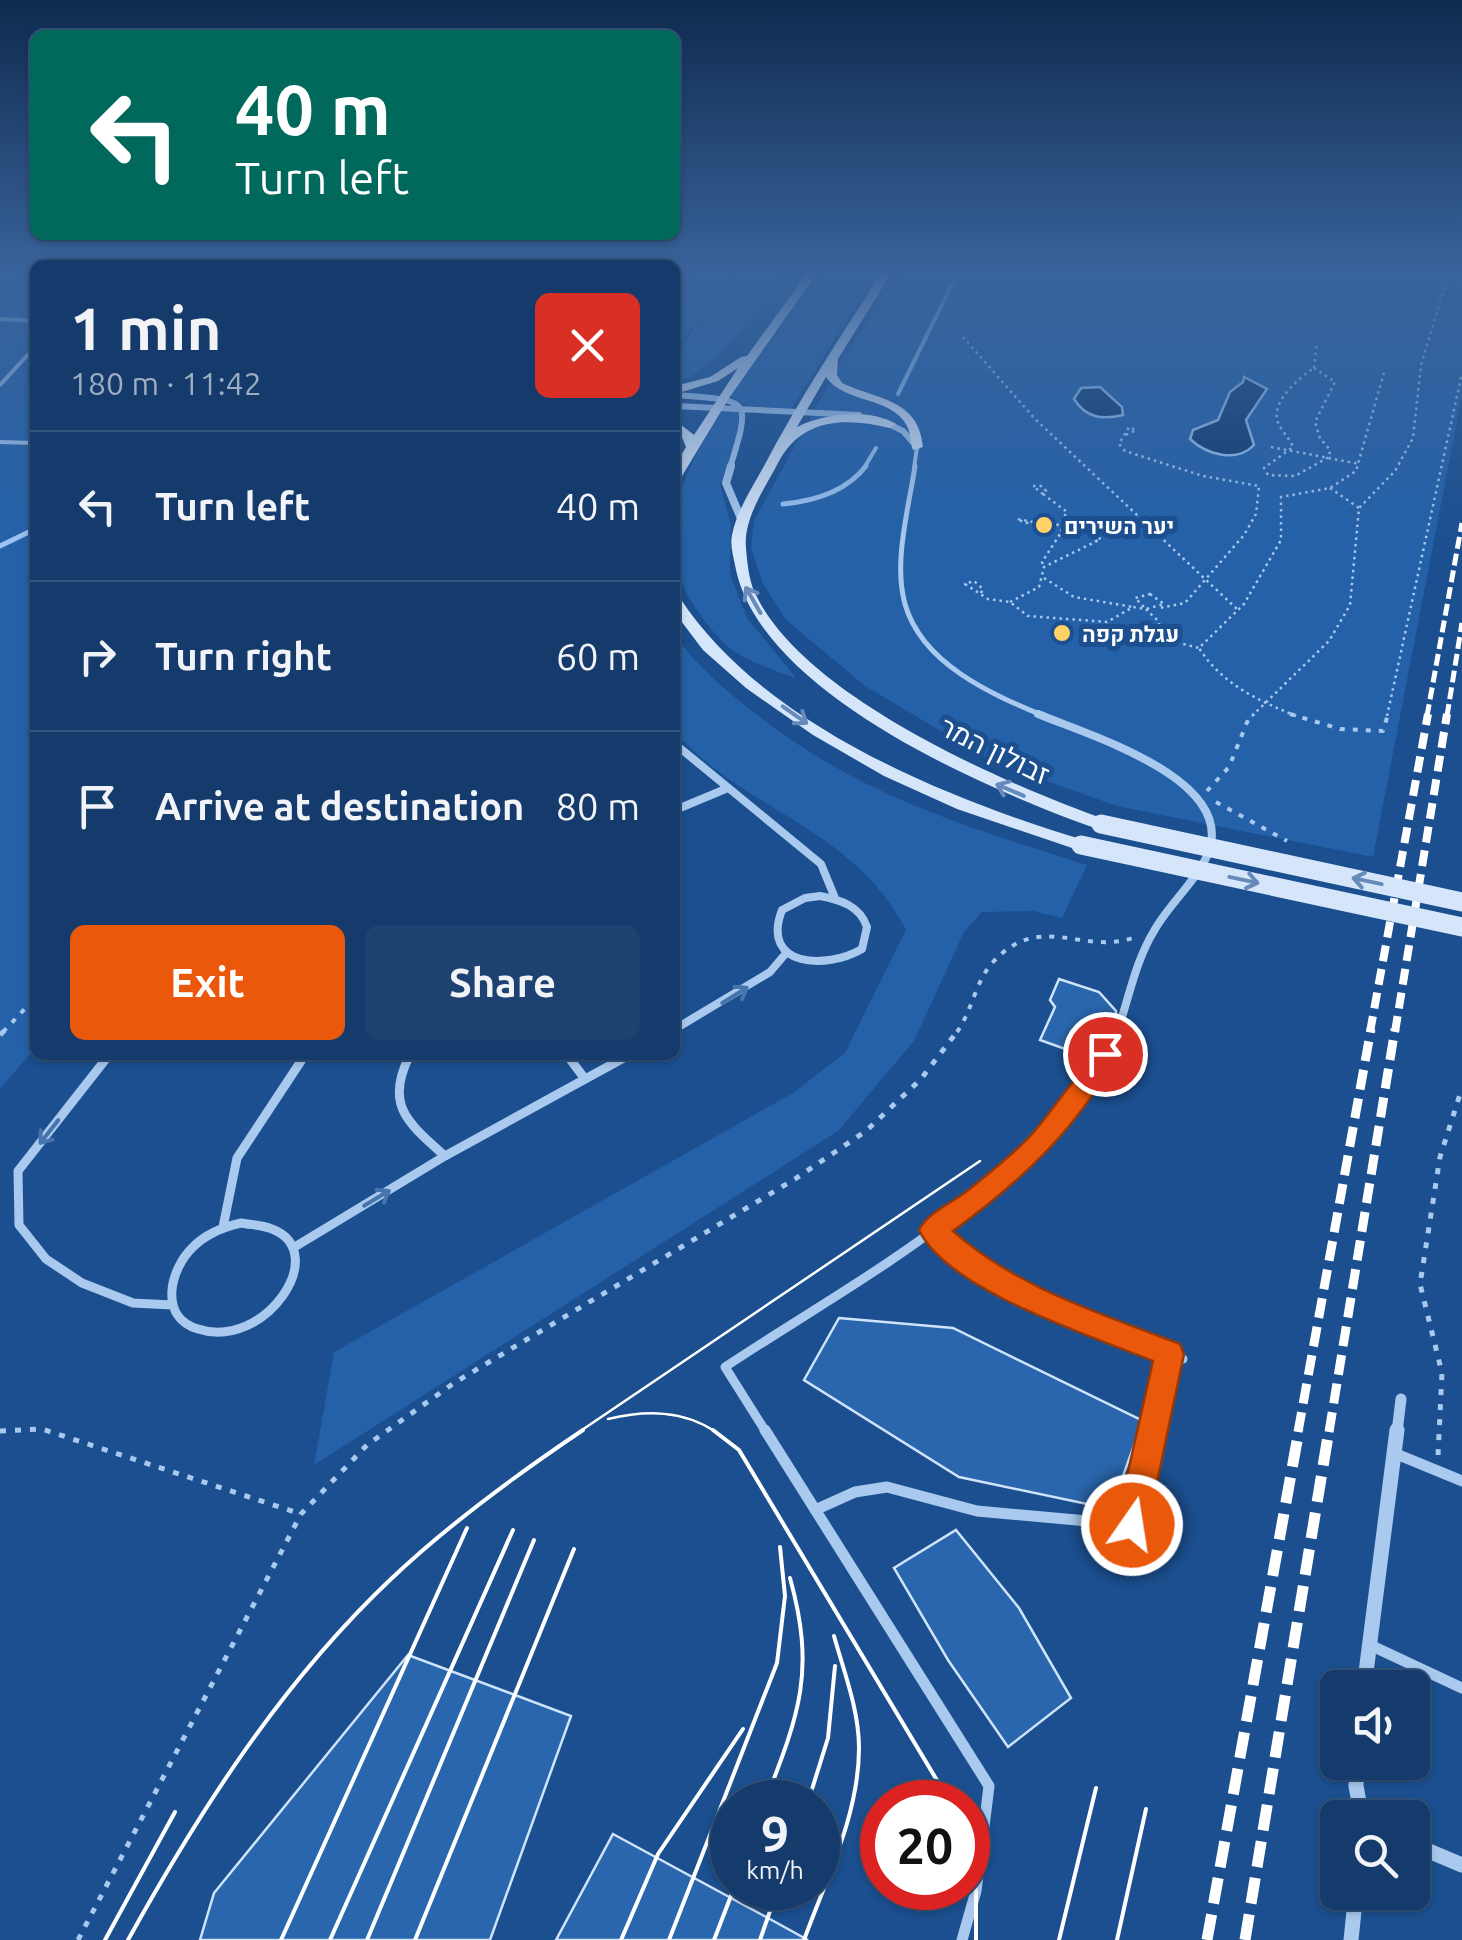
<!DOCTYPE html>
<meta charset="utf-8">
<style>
body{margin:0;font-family:Ubuntu,Heebo,sans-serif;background:#1d4271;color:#f1f3f6;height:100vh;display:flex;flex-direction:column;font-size:38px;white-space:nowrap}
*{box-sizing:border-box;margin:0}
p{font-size:32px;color:#9dadc1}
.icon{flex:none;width:55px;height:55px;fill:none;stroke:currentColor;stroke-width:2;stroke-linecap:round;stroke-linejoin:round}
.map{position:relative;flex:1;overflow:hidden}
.details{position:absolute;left:30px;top:260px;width:650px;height:800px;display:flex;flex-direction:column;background:#143b6b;border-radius:15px;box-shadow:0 2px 8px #0004,0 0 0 2px #33557e}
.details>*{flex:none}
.banner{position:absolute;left:30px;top:30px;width:650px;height:210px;border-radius:15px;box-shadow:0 2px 8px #0004,0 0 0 2px #33557e;background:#00695c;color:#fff;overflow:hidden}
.tools{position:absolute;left:1320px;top:1670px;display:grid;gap:20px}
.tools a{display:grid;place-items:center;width:110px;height:110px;border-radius:15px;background:#143b6b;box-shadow:0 2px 8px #0004,0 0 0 2px #33557e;font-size:50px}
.speed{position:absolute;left:710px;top:1780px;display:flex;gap:20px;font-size:50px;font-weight:700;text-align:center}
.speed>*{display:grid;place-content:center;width:130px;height:130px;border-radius:50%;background:#143b6b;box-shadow:0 2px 8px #0004,0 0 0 2px #33557e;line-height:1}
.speed small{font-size:25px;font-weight:400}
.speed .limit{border:15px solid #d22;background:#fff;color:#111}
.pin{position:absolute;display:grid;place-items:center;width:85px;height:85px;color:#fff;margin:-42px;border:5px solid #fff;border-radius:50%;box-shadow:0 2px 10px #0007}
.me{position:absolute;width:110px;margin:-55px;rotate:13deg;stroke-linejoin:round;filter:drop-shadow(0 0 8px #0008)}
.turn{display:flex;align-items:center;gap:35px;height:210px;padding:0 40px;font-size:45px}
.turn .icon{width:130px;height:130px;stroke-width:2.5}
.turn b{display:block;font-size:70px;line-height:85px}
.round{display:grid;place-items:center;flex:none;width:105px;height:105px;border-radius:15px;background:#1d4271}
.overview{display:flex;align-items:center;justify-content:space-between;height:170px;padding:0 40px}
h1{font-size:60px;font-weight:700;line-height:75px}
.button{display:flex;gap:20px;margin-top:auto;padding:20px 40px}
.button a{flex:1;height:115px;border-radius:15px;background:#ea580c;color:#fff;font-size:40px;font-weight:700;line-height:115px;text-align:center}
.button a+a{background:#1d4271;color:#f1f3f6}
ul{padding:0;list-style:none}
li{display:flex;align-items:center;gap:30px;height:150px;padding:0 40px;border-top:2px solid #33557e}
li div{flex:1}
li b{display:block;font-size:38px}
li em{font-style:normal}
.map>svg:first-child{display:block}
.green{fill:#2461a8;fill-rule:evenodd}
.water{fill:#123a6d;stroke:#9cc4f0;stroke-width:2.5}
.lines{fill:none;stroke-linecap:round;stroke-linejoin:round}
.stream-far1{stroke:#9cc4f0;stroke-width:4}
.stream{stroke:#9cc4f0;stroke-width:5}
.building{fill:#2a66ad;stroke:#cfe3fa;stroke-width:2.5}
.minor-tunnel-far1{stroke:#3d69a0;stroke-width:9;stroke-dasharray:9 5;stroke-linecap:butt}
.minor-tunnel{stroke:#3d69a0;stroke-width:11;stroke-dasharray:11 6;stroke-linecap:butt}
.path-far2{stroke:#a9c9ee;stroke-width:2.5;stroke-dasharray:2.5 4;stroke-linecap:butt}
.path-far1{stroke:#a9c9ee;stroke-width:4;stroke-dasharray:5 8;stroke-linecap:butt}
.path{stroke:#a9c9ee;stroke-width:5;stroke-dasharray:6 9;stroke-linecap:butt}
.service-far4{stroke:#a9c9ee;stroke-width:4}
.service-far3{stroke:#a9c9ee;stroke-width:5}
.service-far2{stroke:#a9c9ee;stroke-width:8}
.service-far1{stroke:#a9c9ee;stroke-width:9}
.service{stroke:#a9c9ee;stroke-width:11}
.minor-far3{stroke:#a9c9ee;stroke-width:6}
.minor-far2{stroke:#a9c9ee;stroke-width:8}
.minor-far1{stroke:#a9c9ee;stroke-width:11}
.minor{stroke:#a9c9ee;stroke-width:15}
.secondary{fill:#d6e6fa;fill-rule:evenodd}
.tram-far1{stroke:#fff;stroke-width:2.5}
.tram{stroke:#fff;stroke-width:4}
.rail-far3{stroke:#fff;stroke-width:5;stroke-dasharray:12 5;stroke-linecap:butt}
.rail-far2{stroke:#fff;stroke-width:8;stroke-dasharray:16 8;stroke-linecap:butt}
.rail-far1{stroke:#fff;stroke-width:9;stroke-dasharray:20 9;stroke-linecap:butt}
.rail{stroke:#fff;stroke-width:11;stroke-dasharray:26 11;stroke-linecap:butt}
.secondary-bridge{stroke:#d6e6fa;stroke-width:19}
.oneway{stroke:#668bba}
.oneway2{stroke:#4674ac}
.route{fill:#ea580c;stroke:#983908;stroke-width:2.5}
.poi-dot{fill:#ffd166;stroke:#1b4f8f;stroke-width:4}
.labels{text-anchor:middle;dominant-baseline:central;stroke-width:10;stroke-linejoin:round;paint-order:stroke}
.far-poi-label{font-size:22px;font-weight:bold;fill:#fff;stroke:#1b4f8f;text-anchor:start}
.street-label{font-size:28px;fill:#fff;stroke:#1b4f8f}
</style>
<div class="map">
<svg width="1462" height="1940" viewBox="0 0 1462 1940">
<rect width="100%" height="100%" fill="#1b4f8f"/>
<!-- green -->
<path class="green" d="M0,272H35V1048L0,1089Z
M675,272H736L675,350Z
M739,272H783C753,310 722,368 675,383V354Z
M822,272H876L791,409L748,406L730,396Z
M902,272H1462V395L1373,857L1117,806L993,762L865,686L786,620L763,584L751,548L754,521L845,354ZM1244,377L1266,393L1246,420L1241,454L1219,455L1198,427L1218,420L1225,399L1244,382Z
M737,410L741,431L720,485L731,525L730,574L747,618L797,679C778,671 757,665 740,655C724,646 708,626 697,610C649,540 681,476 721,411Z
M675,635C696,666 723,688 752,711C860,796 959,824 1087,865L1062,918L1033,911L982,912L964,932L914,1041L838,1131L314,1465L334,1352L793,1093L845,1053L906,930C852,826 744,811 675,732Z"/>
<!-- water -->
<path class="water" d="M1244,377L1267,389L1246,420L1254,445C1237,463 1207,455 1190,439L1193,430L1218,420L1230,392L1243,382Z
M1100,387L1122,407L1123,415C1102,420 1086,418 1074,399L1081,388Z"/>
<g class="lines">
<!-- stream-far1 -->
<path class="stream-far1" d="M898,394L958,272
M864,468L876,448"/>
<!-- stream -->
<path class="stream" d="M783,504C815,501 846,492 866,466
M0,546L35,529"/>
</g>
<!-- building -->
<path class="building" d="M1059,979L1099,992L1116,1011V1021L1127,1023L1142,1040L1134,1064L1113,1057L1107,1046L1097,1052L1068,1043L1065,1049L1040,1040L1055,1007L1050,1000Z
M839,1318L953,1328L1143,1421L1111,1509L959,1477L804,1380Z
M956,1530L1019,1608L1071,1698L1008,1747L948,1660L894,1568Z
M408,1655L571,1716L490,1940H200L214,1893Z
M613,1834L768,1918L808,1940H556Z"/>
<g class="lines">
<!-- minor-tunnel-far1 -->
<path class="minor-tunnel-far1" d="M1115,1032L1122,1017"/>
<!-- minor-tunnel -->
<path class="minor-tunnel" d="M1105,1054L1116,1029"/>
<!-- path-far2 -->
<path class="path-far2" d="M963,337L1035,419L1238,610
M1314,368L1335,382L1315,422L1320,438L1330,450L1329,457L1295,476L1268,475L1264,468L1293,447C1289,437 1279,429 1277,419C1273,400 1300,377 1314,368Z
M1314,368L1317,342
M1126,435L1136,430L1129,427L1119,444L1125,451L1203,476L1259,486L1256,514L1244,535L1185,603L1160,608
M1271,447L1360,464
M1033,486H1042L1046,491L1043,494Z
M1330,488L1359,508
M1043,494L1067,512L1060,524
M1033,522L1017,519L1026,523L1055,521L1062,531L1042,562L1044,567
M1044,578L1074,597L1133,607
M981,593L983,589L974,581L965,584L988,599L1010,602L1028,616L1107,622L1133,607L1146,609
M1150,594L1164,604L1146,609L1135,598Z
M1010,602L1039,587L1044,567L1101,539L1093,536L1096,541
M1146,609L1159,622L1160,638L1199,648
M1252,716L1329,641L1350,605L1359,508L1395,471L1413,438L1421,365L1449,272
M1296,716C1257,700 1222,684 1199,648L1244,604L1281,540V497L1330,488L1356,471L1385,369
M1387,716L1462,373"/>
<!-- path-far1 -->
<path class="path-far1" d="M1290,714L1340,729L1383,731L1388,714
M1207,791L1229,767L1248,720L1254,714
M1216,802L1287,841
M3,1032L35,998
M957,1032C972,1011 976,980 993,962C1040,911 1081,955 1133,938"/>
<!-- path -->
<path class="path" d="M0,1035L6,1029
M0,1431L42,1429L301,1514
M1438,1455L1442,1373L1420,1284L1440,1157L1462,1088
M78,1940L301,1514L367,1445L454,1383L795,1179L866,1131L921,1079L959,1029"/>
<!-- service-far4 -->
<path class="service-far4" d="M0,319L35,321
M0,385L35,347
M0,442L35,443
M914,468L917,447"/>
<!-- service-far3 -->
<path class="service-far3" d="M915,466C909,507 893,562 905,604C922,664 991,694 1044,716"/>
<!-- service-far2 -->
<path class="service-far2" d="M1038,714C1088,735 1241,780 1207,856C1194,884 1169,904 1154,931C1138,957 1131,988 1122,1017
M675,744L821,864L835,898
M675,815L680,808L728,788
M820,896C841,900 860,906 867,927L862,949C826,970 760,967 782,910L805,898Z
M675,1029L770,972L787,952"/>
<!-- service-far1 -->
<path class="service-far1" d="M109,1055L18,1171L19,1225L46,1259L82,1283L133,1303L172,1305
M410,1055C384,1105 408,1123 445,1156
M567,1055L585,1079
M241,1223C251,1225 263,1225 272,1229C332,1252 265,1351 198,1329C158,1317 170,1269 193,1247C207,1233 223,1227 241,1223Z
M223,1227L237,1158L305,1055
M933,1230L973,1266L1022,1295L1183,1359
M293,1248L445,1156L629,1055
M766,1432L725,1367C861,1277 1019,1197 1105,1054
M1153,1432L1170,1354"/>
<!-- service -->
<path class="service" d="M765,1430L989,1786L976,1891L962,1940
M1394,1453L1462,1481
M815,1510L855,1492L887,1487L977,1511L1132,1525L1153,1430
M1370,1645L1462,1688"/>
<!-- minor-far3 -->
<path class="minor-far3" d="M675,395C750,401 752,396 730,468
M675,406L859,415
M885,422L903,431L917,447"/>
<!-- minor-far2 -->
<path class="minor-far2" d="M731,466L726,483L742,521"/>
<!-- minor-far1 -->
<path class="minor-far1" d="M1397,1432L1401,1399"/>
<!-- minor -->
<path class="minor" d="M1364,1688L1397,1430
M1357,1762L1356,1786L1362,1818
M1412,1844L1462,1865
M1351,1940L1356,1892"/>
<!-- secondary -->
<path class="secondary" d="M808,272H818L729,398L682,476L675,480V466L686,447L681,435L675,430V420L694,435L738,368L718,381L675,394V386L710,377L741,357L747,356Z
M882,272H892L838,359L837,375L842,383C878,400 919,399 923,447L913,450C910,442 911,434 907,426C892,396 845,404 826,377L797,427C826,413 868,408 896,424L890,428C845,417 801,418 778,463C765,488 743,519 746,548C747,561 749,581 755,593C802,696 1005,784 1107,820L1110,824L1107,828H1095C985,789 757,691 735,565C733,555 730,545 732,535C737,510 752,488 764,466C799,399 841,336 882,272Z
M675,597L680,598C763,725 947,799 1087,841L1090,845L1081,851L957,809L884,776L813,735L746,688L703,650L675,613Z"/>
<!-- tram-far1 -->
<path class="tram-far1" d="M608,1419C646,1410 683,1410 716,1432
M579,1432L980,1161"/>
<!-- tram -->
<path class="tram" d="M713,1430L739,1450L950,1802
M765,1802C799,1714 816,1672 790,1578
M808,1802L828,1738L835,1666
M968,1846L976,1891V1940
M105,1940L175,1812
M128,1940C200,1810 282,1682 391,1579C450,1523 516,1475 583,1430
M281,1940L467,1528
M330,1940L513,1530
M367,1940L534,1540
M415,1940L574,1549
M621,1940L658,1854L743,1729
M669,1940L777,1663L785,1596L780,1547
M714,1940L734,1888
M760,1940L778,1888
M804,1940C826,1879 859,1815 859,1748C859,1710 844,1672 834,1636
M1059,1940L1096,1788
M1117,1940L1146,1809"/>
<!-- rail-far3 -->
<path class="rail-far3" d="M1427,716L1462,523
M1447,716L1462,623"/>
<!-- rail-far2 -->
<path class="rail-far2" d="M1370,1032L1428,714
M1395,1032L1447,714"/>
<!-- rail-far1 -->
<path class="rail-far1" d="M1298,1432L1371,1029
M1329,1432L1395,1029"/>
<!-- rail -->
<path class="rail" d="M1207,1940L1299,1430
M1245,1940L1329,1430"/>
<!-- secondary-bridge -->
<path class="secondary-bridge" d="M1101,824L1462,902
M1081,845L1462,927"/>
</g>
<!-- one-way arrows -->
<defs><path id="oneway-shaft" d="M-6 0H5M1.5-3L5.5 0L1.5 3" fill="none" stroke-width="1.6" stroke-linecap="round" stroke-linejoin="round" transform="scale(2.5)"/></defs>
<g class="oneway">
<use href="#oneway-shaft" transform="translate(753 600) rotate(-120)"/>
<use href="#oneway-shaft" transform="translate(795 715) rotate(35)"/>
<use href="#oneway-shaft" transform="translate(1010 790) rotate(-157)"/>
<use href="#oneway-shaft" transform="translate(1244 880) rotate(12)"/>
<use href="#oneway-shaft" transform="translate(1367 881) rotate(-168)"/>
</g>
<g class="oneway2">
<use href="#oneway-shaft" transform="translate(735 995) rotate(-32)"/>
<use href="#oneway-shaft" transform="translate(49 1132) rotate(128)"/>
<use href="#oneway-shaft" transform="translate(377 1198) rotate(-31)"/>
</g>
<!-- sky -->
<linearGradient id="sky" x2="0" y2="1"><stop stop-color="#0f2b4f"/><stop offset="0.5" stop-color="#39639b"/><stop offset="1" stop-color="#39639b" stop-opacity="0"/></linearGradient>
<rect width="1462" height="543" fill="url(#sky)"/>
<!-- route -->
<path class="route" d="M1105,1045L1114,1048L1117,1054C1079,1128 1019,1183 953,1231C1017,1288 1100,1313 1180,1344L1184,1354L1148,1525L1143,1536L1132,1541L1121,1536L1116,1525L1153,1361C1092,1336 948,1291 919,1230C928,1212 952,1203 967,1191C989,1173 1013,1155 1032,1134C1046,1119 1096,1048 1105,1045Z"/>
<!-- markers -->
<g class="poi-dot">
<circle cx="1044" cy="525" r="10"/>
<circle cx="1062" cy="633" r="10"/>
</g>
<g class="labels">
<!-- far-poi labels -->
<g class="far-poi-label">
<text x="1064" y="525">יער השירים</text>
<text x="1082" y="633">עגלת קפה</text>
</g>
<!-- street labels -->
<g class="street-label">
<text transform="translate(995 750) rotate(26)">זבולון המר</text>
</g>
</g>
</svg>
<div class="tools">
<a><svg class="icon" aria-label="sound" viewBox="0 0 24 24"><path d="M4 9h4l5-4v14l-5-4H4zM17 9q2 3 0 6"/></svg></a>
<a><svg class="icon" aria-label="search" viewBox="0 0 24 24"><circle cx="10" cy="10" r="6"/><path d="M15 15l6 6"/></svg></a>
</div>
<div class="speed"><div>9<small>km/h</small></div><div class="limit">20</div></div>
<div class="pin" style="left:1105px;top:1054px;background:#d93025"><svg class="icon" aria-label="arrive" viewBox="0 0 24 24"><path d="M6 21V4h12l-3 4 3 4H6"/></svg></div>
<svg class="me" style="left:1132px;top:1525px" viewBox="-20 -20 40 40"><circle r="17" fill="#ea580c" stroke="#fff" stroke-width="3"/><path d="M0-11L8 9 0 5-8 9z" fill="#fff"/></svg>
<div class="banner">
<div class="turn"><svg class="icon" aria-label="left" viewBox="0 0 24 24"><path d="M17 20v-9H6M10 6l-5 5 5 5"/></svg><div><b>40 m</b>Turn left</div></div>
</div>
<section class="details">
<div class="overview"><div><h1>1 min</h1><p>180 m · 11:42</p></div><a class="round" style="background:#d93025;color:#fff"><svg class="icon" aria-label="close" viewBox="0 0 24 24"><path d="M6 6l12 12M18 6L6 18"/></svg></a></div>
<ul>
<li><svg class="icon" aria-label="left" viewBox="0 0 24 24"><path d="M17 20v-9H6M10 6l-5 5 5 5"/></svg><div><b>Turn left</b></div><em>40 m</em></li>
<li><svg class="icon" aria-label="right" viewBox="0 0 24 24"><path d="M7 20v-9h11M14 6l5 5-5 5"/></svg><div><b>Turn right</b></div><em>60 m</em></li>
<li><svg class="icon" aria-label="arrive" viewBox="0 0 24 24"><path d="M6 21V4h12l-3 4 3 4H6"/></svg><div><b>Arrive at destination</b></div><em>80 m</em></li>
</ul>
<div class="button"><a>Exit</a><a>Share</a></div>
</section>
</div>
